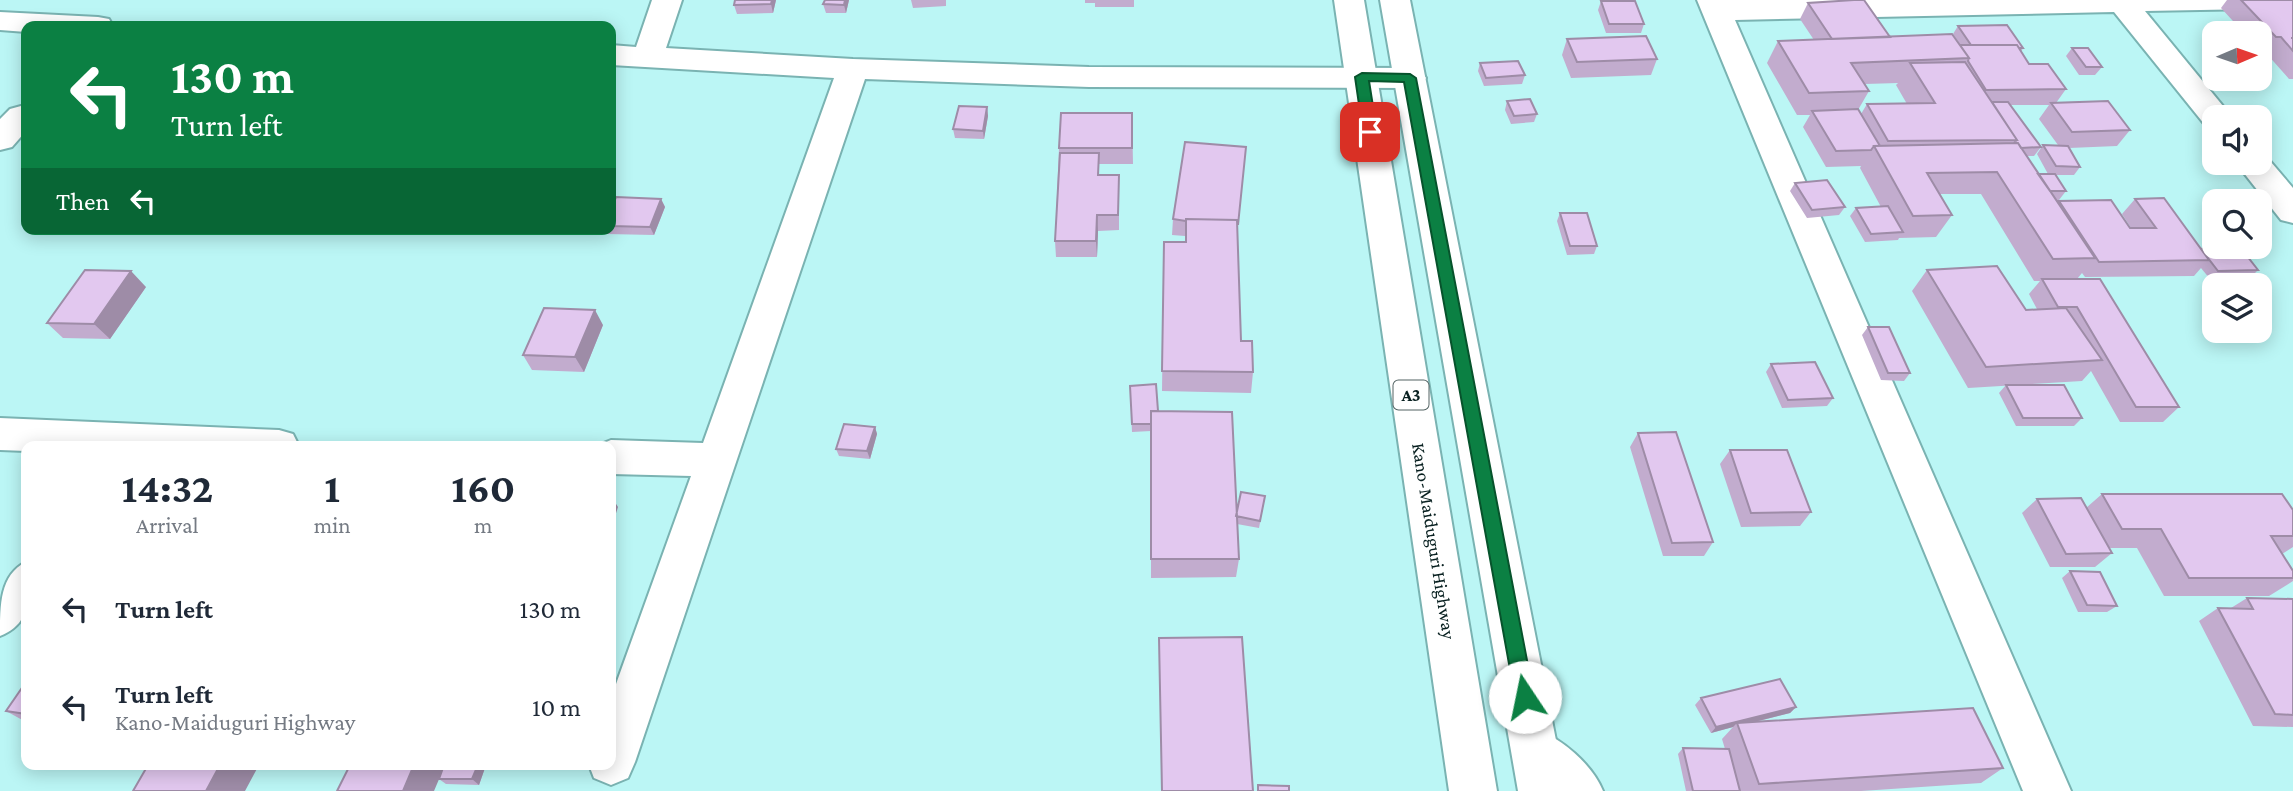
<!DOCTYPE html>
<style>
body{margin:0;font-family:"Crimson Pro",serif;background:#f6f6f7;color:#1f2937;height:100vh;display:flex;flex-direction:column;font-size:26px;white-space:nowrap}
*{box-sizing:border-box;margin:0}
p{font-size:23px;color:#747a83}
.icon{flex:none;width:38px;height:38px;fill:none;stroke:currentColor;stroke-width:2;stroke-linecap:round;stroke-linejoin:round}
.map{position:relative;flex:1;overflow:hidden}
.details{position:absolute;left:21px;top:441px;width:595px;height:329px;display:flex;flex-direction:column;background:#fff;border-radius:14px;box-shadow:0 4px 18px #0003}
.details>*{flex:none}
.banner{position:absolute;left:21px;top:21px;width:595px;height:214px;border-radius:14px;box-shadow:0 4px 18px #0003;background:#0b8043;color:#fff;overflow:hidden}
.needle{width:46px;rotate:88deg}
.fabs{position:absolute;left:2202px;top:21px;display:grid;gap:14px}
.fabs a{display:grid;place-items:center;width:70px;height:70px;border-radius:14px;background:#fff;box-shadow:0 4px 18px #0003;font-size:35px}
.pin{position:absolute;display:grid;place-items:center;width:60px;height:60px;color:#fff;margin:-30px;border-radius:14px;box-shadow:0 4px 10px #0006}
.me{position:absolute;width:77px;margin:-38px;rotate:349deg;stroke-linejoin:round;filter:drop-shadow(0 0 5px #0008)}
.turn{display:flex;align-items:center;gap:24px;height:147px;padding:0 35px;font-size:32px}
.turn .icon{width:91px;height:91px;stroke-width:2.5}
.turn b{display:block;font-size:49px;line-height:60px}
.then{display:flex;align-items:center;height:66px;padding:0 35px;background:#0003;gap:14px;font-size:26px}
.eta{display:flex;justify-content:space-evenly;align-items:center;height:119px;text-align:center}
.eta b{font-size:42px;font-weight:700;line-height:49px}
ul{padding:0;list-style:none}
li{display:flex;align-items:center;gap:21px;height:98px;padding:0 35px}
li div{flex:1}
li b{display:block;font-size:26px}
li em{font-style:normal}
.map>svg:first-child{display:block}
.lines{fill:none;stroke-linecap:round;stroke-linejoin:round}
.minor-casing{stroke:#7ab3b2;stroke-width:4}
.highway-casing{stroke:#7ab3b2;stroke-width:4}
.minor{fill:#fff;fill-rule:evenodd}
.highway{fill:#fff;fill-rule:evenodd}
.wall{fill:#c2acce;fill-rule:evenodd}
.shaded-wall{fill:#9e8ca7}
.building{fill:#e2c8ef;stroke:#9e8ca7;stroke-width:2}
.route{fill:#0b8043;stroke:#07532c;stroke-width:2}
.labels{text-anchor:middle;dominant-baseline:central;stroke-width:5;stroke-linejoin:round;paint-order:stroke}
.shield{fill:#fff;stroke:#526363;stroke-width:2}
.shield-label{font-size:18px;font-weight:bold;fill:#082020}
.street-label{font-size:19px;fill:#082020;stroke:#fff}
</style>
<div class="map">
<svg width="2293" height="791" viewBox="0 0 2293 791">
<rect width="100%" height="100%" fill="#bbf6f5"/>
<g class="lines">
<defs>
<path id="minor" d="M652,0H682L666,48L853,59L1089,67L1410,68L1421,71L1426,78L1421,85L1410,88L1089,87L865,79L635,762L628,778L611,785L594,778L589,765H611V698L691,476L611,474V446H596L611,440L703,443L834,78L611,65V45L636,47Z
M1697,0H2271L2266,6L2256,9L2145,11L2232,117H2214V127L2205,125L2114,12L1735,20L2071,791H2023Z
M0,12L98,17L109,19L113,26H26V32L0,30Z
M21,106L26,108V131L12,147L0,150V119L10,109Z
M2259,153L2265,155L2293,188V223L2281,220L2236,163H2259Z
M0,418L279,430L293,434L299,446H26V451L0,450Z
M26,562C27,594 35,622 0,636C0,604 0,575 26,562Z
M1535,728C1562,739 1592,764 1603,791H1544L1518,767L1512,751L1518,735Z"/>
<path id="highway" d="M1334,0H1364L1497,791H1449Z
M1380,0H1410L1566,791H1518Z"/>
</defs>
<!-- minor casing -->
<use href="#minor" class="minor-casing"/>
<!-- highway casing -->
<use href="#highway" class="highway-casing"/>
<!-- minor -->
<use href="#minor" class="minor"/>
<!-- highway -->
<use href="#highway" class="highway"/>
</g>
<!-- wall -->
<path class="wall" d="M776,0L773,13L737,14L734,5Z
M825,0H849L846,13H826L823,4Z
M911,0H946V6L913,8Z
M1085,0H1134V7H1095V3H1085Z
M2227,0H2293V79H2289L2266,53H2262L2259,50V33H2244L2221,8Z
M1601,1L1644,24L1641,33H1606L1598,10Z
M1808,3L1890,37L1960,45L1953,34L1958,26L2023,48L2021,52L2029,64L2066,89L2056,103L2130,130L2117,146L2069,148L2080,167L2074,175H2055L2066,191L2059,200H2056L2058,203L2059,201L2131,228L2122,214L2135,199L2201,249L2258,270L2250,278L2210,279L2201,268L2194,276L2085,277L2082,273L2077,279L2179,407L2163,422H2120L2091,371L2082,381L1968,388L1912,291L1927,270L2026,310L2037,309L2029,294L2040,281H2034L1981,194H1940L1952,215L1936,237L1899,238L1898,240L1865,242L1850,216L1856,208L1881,207L1860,168L1861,166L1826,167L1803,127L1810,115H1797L1767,63L1778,41L1814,40L1800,19ZM1898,83L1896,85L1907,104H1867L1861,114L1858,110L1869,91L1865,84ZM2010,105H2049L2039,119L2058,145H2043L2037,154L2048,174H2038L2026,156H2034L2041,147Z
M1567,39L1657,59L1651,75L1571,78L1562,55Z
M2072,48L2102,67L2095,75H2079L2066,56Z
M1480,63L1525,75L1522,84L1484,86L1478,71Z
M1507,101L1537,114L1534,122L1511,124L1505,110Z
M987,107L988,116L984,139L955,138L953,129Z
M1132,113L1133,164H1099V175H1119V230L1098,231L1097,257H1056L1055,241L1059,148Z
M1185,142L1237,232L1241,341L1253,372L1251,393L1162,391L1164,242H1185V236L1172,235L1173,219Z
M1795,183L1845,207L1839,215L1807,218L1790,191Z
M661,199L665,207L654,235L607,234L605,229H611V209Z
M1560,213L1597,246L1594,254L1567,255L1557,221Z
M146,287L110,339L63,338L47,323Z
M603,325L584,372L532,370L523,355Z
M1868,327L1910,373L1904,381L1881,380L1862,335Z
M1771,364L1833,398L1827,406L1782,408L1766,372Z
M2006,385L2082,418L2074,426H2016L1999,393Z
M1130,386L1158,411L1237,514L1265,496L1259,528L1237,524L1239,559L1236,577L1151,578V431L1132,432Z
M875,427L877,434L870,459L839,456L836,449Z
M1638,433L1713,542L1704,556H1663L1630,447Z
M1730,450L1811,512L1800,526L1741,527L1720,464Z
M2102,494L2293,510V547L2282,554L2293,571V581L2269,596H2164L2137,548H2109L2112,553L2095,567H2050L2022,513L2037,499L2086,508Z
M2070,571L2117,606L2107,612H2078L2062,578Z
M2247,598L2293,599V727L2253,726L2199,621L2218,608H2231Z
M1159,638L1253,791H1162Z
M26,682V722L6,711Z
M1701,698L1796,707L1790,713L1755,722L2003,768L1981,783L1861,791H1686L1678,754L1683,748L1725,749L1722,739L1733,727L1711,733L1695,705Z
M486,765L479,785L446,784L439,779Z"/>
<!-- shaded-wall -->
<path class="shaded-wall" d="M772,0H776L773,13L771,4Z
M845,0H849L846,13L844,5Z
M987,107L988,116L984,139L983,131Z
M661,199L665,207L654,235L650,227Z
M1097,215L1098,231L1097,257L1096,241Z
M131,271L146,287L110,339L94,324Z
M595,310L603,325L584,372L575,357Z
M875,427L877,434L870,459L867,451Z
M611,496L618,507L611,529Z
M1796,707L1790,713L1738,726L1737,723L1733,727L1711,733L1716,727Z
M220,765H259L245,791H206Z
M414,765H445L434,791H403Z
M478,765H486L479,785L472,779Z"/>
<!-- building -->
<path class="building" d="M735,0H772L771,4L734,5Z
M825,0H845L844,5L823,4Z
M1854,0H1864L1890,37L1832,39L1808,3Z
M2241,0H2293V38H2291H2293V51L2281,37H2276Z
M1601,1H1635L1644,24H1609Z
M2007,25L2023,48H2019L2017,45H1971L1958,26Z
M1952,34L1969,58L1851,63L1869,91L1809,93L1778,41Z
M1646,36L1657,59L1577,62L1567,39Z
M1960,45H2017L2029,64H2048L2066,89L1986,90L1968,61L1969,58Z
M2072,48H2088L2102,67H2086Z
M1518,61L1525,75L1486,78L1480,63Z
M1965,62L2017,140L1888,141L1867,104L1935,103L1910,63Z
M1530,99L1537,114L1514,116L1507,101Z
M2108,101L2130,130L2072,132L2051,103Z
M1992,102H2008L2041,147L2021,148L2018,143H2014L2017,140Z
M959,106L987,107L983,131L953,129Z
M1858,109L1880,146H1874L1871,150L1836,151L1812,111Z
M1061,113H1132V148H1059Z
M1185,142L1246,147L1238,225L1237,220L1186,219V221L1173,219Z
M2018,143L2095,258L2053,259L1997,172L1927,173L1952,215L1913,216L1874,146Z
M2043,145L2068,146L2080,167L2056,166Z
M1060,153H1099L1098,175H1119L1118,215H1097L1096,241H1055Z
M2038,174H2055L2066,191H2050Z
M1827,180L1845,207L1812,210L1795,183Z
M616,197L661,199L650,227L611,226V209Z
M2164,198L2209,260L2099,262L2059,201L2111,200L2130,228H2156L2135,199Z
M1888,206L1903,232L1871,234L1856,208Z
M1560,213H1587L1597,246H1570Z
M1186,219L1237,220L1241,341H1252L1253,372L1162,371L1164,242H1186Z
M2240,247L2258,270L2218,271L2201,249Z
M1997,266L2026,310L2066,308L2102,360L1986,367L1927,270Z
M85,270L131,271L94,324L47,323Z
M2042,279H2100L2179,407H2136L2077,307H2058Z
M544,308L595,310L575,357L523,355Z
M1868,327H1889L1910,373H1888Z
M1815,362L1833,398L1788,400L1771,364Z
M1156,384L1158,411H1151V424H1132L1130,386Z
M2006,385H2064L2082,418H2023Z
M1151,411L1232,412L1239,559H1151Z
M844,424L875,427L867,451L836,449Z
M1676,432L1713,542L1672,543L1638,433Z
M1730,450H1787L1811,512L1751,513Z
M1241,492L1265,496L1260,521L1236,516Z
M2102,494H2282L2293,510V536H2271L2293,571V578H2189L2161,529H2122Z
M2081,498L2112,553L2066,554L2037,499Z
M2070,571L2100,572L2117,606L2087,605Z
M2247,598L2293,599V715L2275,714L2218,608L2253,609Z
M1242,637L1253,791H1162L1159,638Z
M1780,679L1796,707L1716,727L1701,698Z
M26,682V714L6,711Z
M1973,708L2003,768L1759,784L1737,723Z
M1683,748L1729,749L1740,791H1693Z
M148,765H220L206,791H133Z
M350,765H414L403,791H337Z
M444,765H478L472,779H439Z
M1258,785L1289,786V791H1258Z"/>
<!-- route -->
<path class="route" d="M1362,73L1410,74L1416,78L1534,697L1531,703L1525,706L1518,703L1515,697L1404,82L1369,81L1377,132L1370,137L1363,132L1355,77Z"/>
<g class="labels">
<!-- shield labels -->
<rect class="shield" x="1393.5" y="380.5" width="35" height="29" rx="5"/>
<g class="shield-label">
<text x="1411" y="395">A3</text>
</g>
<!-- street labels -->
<g class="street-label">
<text transform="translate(1434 541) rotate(81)">Kano-Maiduguri Highway</text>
</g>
</g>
</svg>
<div class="fabs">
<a><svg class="needle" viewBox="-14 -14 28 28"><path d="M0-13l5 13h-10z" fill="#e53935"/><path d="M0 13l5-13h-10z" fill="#747a83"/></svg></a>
<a><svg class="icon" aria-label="sound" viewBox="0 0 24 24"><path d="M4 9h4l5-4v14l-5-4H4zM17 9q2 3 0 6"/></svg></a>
<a><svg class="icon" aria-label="search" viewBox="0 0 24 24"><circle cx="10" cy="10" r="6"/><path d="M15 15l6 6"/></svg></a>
<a><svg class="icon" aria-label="layers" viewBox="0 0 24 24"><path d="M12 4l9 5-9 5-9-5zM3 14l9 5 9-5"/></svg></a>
</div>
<div class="pin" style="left:1370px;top:132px;background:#d93025"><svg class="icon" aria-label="arrive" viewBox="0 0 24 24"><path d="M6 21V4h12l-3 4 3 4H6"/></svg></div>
<svg class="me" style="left:1525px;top:697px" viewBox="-20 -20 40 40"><circle r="19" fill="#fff"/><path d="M0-13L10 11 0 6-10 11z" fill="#0b8043"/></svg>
<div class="banner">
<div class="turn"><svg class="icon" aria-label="left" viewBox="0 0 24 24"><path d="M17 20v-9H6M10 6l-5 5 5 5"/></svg><div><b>130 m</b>Turn left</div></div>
<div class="then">Then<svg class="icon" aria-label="left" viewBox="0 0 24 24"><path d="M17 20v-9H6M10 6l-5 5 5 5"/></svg></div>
</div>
<section class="details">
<div class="eta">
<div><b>14:32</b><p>Arrival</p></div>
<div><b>1</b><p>min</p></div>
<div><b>160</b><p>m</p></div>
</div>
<ul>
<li><svg class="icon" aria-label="left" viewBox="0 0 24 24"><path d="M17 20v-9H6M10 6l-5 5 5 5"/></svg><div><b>Turn left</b></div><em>130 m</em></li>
<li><svg class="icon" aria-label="left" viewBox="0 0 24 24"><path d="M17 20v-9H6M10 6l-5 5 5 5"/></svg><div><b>Turn left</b><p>Kano-Maiduguri Highway</p></div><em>10 m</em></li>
</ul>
</section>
</div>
